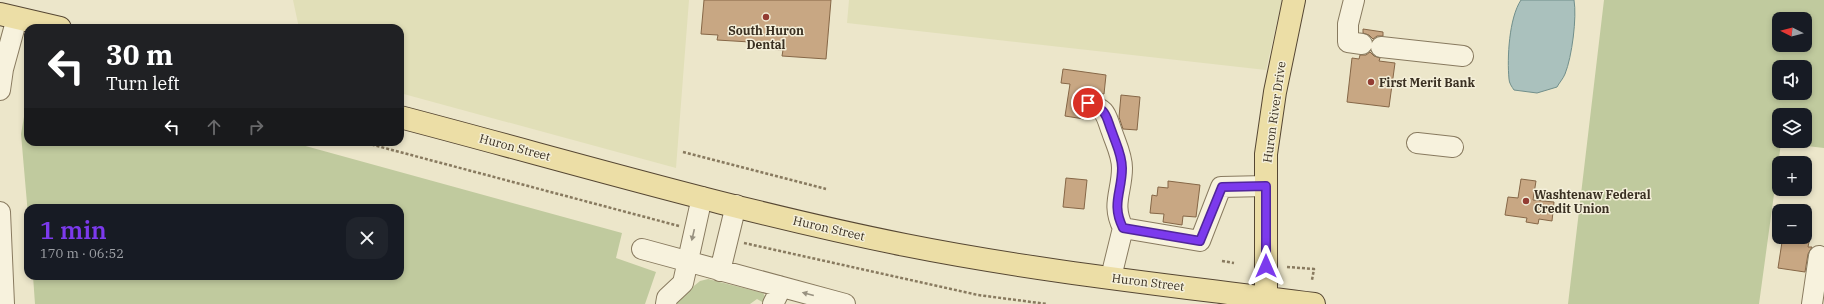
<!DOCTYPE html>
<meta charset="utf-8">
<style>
body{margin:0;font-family:"IBM Plex Serif",serif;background:#20242c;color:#f1f3f6;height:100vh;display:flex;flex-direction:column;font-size:15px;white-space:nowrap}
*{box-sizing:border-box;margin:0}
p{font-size:13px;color:#9ea1a6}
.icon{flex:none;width:22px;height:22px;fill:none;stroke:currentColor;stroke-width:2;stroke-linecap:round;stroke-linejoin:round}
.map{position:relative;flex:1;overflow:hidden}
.drawer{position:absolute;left:24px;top:204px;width:380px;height:76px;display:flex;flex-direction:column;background:#171b24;border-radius:12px;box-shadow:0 2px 6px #0003}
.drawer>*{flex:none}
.banner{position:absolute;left:24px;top:24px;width:380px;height:122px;border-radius:12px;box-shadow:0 2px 6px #0003;background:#202124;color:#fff;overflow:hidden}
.needle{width:26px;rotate:276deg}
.fabs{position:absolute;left:1772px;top:12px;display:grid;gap:8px}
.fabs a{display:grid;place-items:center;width:40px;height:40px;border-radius:8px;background:#171b24;box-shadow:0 2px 6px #0003;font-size:20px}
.pin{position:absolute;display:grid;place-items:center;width:34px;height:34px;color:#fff;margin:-17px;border:2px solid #fff;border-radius:50%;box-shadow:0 1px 4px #0007}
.me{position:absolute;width:44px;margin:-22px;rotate:0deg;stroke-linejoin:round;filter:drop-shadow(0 0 3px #0008)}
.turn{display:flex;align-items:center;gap:14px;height:84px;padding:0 16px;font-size:18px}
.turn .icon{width:52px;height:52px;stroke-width:2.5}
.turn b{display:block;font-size:28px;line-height:34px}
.lanes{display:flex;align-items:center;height:38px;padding:0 16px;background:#0003;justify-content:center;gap:20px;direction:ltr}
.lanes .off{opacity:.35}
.round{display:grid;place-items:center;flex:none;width:42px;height:42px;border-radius:12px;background:#20242c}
.summary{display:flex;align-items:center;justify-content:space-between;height:68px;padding:0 16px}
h1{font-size:24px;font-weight:600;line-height:30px;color:#7c3aed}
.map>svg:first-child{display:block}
.farmland{fill:#e1dfb8}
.green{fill:#c0ca9e;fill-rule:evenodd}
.water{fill:#aac1bd;stroke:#718f8b}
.building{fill:#c8a783;stroke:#866747}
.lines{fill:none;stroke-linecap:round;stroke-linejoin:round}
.minor-casing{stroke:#887a5f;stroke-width:22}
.major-casing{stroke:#564733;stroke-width:24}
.path{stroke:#887a5f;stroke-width:2.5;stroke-dasharray:3 2;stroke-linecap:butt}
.minor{stroke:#f7f2dd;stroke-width:20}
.major{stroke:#ecdea6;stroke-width:22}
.oneway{fill:#989180}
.route-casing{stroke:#51269a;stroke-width:10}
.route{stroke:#7c3aed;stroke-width:7}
.poi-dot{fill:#933d33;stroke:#f4efd9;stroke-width:1.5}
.labels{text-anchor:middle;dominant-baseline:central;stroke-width:3;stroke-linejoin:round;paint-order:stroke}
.poi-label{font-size:12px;font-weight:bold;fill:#3a3022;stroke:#f4efd9;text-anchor:start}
.street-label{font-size:12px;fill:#3a3022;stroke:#f4efd9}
</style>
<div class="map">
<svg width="1824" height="304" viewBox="0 0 1824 304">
<rect width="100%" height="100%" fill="#ece6ca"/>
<!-- farmland -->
<path class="farmland" d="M293,0H689L676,168L400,93V28H299Z
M849,0H1282L1266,70L847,23Z"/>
<!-- green -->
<path class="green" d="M1604,0H1824V148L1781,143L1759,304H1568ZM1779,19H1805V45H1779ZM1779,67H1805V93H1779ZM1779,115H1805V141H1779Z
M28,94V142H291L622,233L616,258L656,272L645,304H35L33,276H400V208H28V215L21,134Z
M708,279L763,293L766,298L764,303L757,299L750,304H672L700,281Z"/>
<!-- water -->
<path class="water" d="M1521,0H1574C1577,17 1572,57 1565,74C1563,79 1559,83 1557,87L1537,93L1514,90C1512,87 1509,83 1509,79C1507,58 1509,18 1521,0Z"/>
<!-- building -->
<path class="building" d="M704,0H831L826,59L782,56L783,50L750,48V42L717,40L718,35L701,34Z
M1363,29L1383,32V36H1377L1373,39L1369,35L1363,33Z
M1370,52L1374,56L1380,58L1379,61L1395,63L1389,107L1347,102L1352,58L1359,59L1360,55H1366Z
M1063,69L1106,75L1104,94L1086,92L1081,94L1078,98L1077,105L1079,110L1085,114L1084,119L1065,116L1070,84L1061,83Z
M1121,95L1140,97L1137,130L1123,129L1119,117Z
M1066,178L1087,180L1084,209L1063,207Z
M1521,179L1536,181L1533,200L1554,202L1552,221L1539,219L1538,224L1526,222L1527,218L1505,215L1508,197L1518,198Z
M1168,181L1200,185L1196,217L1183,216L1182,225L1163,222L1164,214L1150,213L1152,195L1157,196L1158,187L1168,188Z
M1790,237H1810L1808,247H1812L1808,254L1805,272L1778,268L1782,242L1789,243Z"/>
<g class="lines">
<defs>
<path id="minor" d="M1354,0L1348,24V42L1362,44
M1381,47L1463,56
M0,90L3,69L17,18
M1088,103C1108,111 1105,114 1112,132C1116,144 1122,155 1122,168C1122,192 1111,204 1123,228
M1417,143L1453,147
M0,212L4,304
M642,249L845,304
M720,271L736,205
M1111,277L1123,228L1200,241L1221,187L1266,186
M666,304L667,298L683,283L702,197
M773,304L778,294L779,286
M1812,304L1819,256"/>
<path id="major" d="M0,14L60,28
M400,117C568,161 735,211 905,245C1040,272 1178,286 1314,304
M1266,298V154L1275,92L1294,0"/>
</defs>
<!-- minor casing -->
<use href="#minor" class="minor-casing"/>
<!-- major casing -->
<use href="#major" class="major-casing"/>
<!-- path -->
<path class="path" d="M362,142L679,226
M683,152L826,189
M744,243L978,295L1047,304
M1222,261L1234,263
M1287,267L1314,269L1312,280"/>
<!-- minor -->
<use href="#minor" class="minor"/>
<!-- major -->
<use href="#major" class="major"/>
</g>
<!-- one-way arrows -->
<defs><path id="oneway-solid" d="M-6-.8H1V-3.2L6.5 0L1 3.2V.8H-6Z"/></defs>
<g class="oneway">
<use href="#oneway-solid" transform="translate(693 235) rotate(103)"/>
<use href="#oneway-solid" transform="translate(808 294) rotate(-165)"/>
</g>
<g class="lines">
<defs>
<path id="route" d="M1088,103C1108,111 1105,114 1112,132C1116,144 1122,155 1122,168C1122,192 1111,204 1123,228L1200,241L1222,187L1266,186V266"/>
</defs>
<!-- route casing -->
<use href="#route" class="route-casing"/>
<!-- route -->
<use href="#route" class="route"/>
</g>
<!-- markers -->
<g class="poi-dot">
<circle cx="766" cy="17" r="4"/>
<circle cx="1371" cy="82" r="4"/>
<circle cx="1526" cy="201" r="4"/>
</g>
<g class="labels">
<!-- poi labels -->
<g class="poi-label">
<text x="766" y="30" text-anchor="middle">South Huron<tspan x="766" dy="14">Dental</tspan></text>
<text x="1379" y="82">First Merit Bank</text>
<text x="1534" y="194">Washtenaw Federal<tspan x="1534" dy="14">Credit Union</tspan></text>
</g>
<!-- street labels -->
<g class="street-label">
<text transform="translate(1274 112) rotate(-82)">Huron River Drive</text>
<text transform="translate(515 147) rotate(15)">Huron Street</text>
<text transform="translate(829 228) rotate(13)">Huron Street</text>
<text transform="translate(1148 282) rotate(7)">Huron Street</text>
</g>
</g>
</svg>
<div class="fabs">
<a><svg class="needle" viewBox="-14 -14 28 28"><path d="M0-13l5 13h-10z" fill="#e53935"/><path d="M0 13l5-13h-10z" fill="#9ea1a6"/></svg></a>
<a><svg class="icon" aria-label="sound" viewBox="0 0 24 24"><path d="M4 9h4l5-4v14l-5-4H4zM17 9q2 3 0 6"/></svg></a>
<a><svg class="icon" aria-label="layers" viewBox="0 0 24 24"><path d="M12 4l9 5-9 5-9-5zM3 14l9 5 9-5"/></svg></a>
<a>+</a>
<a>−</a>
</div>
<div class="pin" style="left:1088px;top:103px;background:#d93025"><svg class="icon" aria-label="arrive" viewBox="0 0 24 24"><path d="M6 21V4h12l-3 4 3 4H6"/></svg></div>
<svg class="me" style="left:1266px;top:266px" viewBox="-20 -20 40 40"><path d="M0-17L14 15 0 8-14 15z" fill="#7c3aed" stroke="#fff" stroke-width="4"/></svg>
<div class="banner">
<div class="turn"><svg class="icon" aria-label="left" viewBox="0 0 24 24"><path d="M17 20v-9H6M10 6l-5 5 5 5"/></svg><div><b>30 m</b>Turn left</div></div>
<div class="lanes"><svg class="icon" aria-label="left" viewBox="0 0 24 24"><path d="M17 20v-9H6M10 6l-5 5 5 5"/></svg><svg class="icon off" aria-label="ahead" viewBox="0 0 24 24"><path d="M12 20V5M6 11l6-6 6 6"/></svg><svg class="icon off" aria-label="right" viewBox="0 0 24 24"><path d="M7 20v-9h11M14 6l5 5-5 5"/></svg></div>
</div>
<section class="drawer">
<div class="summary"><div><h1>1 min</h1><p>170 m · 06:52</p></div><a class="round"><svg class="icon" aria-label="close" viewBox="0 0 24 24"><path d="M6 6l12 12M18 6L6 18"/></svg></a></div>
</section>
</div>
